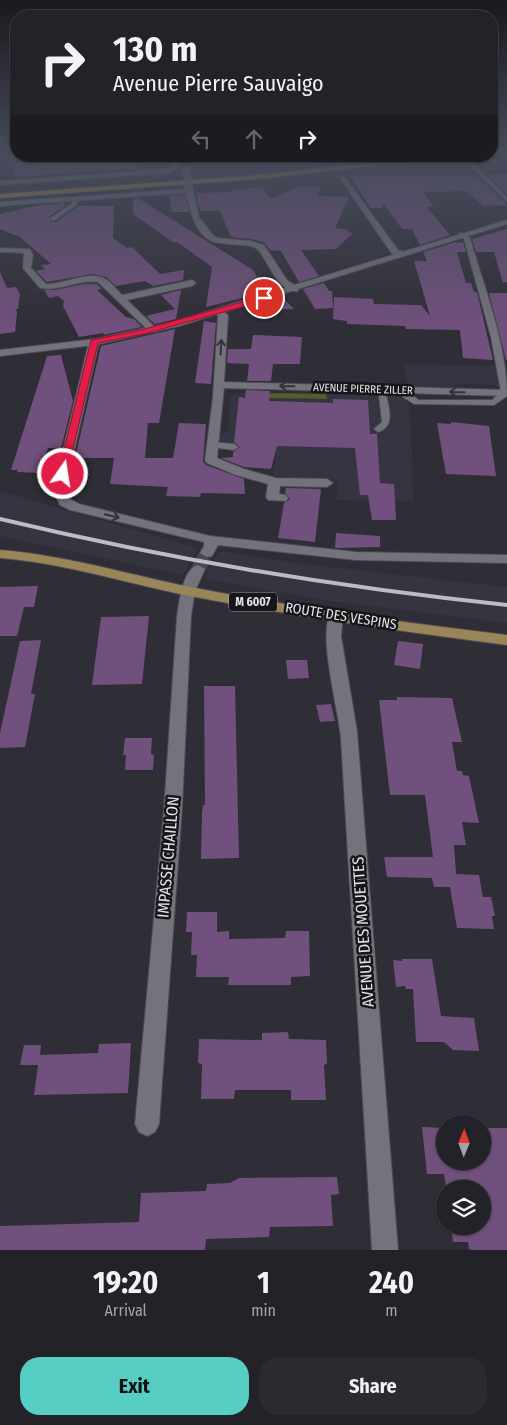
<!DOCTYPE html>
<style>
body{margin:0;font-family:"Fira Sans Condensed",sans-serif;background:#2b2a30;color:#f1f3f6;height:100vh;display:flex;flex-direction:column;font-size:19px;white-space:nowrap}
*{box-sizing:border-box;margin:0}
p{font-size:16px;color:#a3a4a8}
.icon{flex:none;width:28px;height:28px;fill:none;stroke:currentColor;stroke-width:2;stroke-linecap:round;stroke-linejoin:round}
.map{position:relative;height:1250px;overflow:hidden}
.panel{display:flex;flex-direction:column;background:#232228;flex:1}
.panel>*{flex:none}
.hud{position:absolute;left:10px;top:10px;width:488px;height:152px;border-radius:20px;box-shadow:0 1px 4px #0004,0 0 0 1px #403f45;background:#232228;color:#f1f3f6;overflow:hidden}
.needle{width:32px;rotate:1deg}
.tools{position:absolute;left:436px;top:1115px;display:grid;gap:10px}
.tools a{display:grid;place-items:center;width:55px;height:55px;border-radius:50%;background:#232228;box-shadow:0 1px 4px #0004,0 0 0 1px #403f45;font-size:25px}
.pin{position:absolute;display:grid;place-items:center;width:42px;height:42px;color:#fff;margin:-21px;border:2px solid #fff;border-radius:50%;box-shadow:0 1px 5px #0007}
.me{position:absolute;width:55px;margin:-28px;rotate:13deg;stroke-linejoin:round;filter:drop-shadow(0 0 4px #0008)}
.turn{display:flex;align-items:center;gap:18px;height:105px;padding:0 20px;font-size:22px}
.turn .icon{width:65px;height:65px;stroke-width:2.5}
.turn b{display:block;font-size:35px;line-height:42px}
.lanes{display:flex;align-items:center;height:48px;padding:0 20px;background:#0003;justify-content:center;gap:25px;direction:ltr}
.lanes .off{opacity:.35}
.eta{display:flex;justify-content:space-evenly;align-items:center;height:85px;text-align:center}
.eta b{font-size:30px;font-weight:700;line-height:35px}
.button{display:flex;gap:10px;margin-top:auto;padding:10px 20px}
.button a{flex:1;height:58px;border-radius:20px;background:#56cec3;color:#111;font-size:20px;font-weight:700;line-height:58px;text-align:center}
.button a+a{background:#2b2a30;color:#f1f3f6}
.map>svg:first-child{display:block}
.built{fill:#373442}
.green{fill:#545d27}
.building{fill:#70507c}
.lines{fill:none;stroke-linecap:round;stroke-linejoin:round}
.minor-tunnel{stroke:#4a4850;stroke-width:14;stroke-dasharray:14 8;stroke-linecap:butt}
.service-casing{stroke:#4c4a52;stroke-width:2}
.minor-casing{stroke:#4c4a52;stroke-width:2}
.secondary-casing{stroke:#4c4a52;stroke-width:2}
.primary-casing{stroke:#4c4a52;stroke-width:2}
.motorway-casing{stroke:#4c4a52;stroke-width:2}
.service{fill:#74727b;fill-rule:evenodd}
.minor{fill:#74727b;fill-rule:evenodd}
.secondary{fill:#74727b;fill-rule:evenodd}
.primary{fill:#998558;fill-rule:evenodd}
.motorway{fill:#b29140;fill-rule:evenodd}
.rail{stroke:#bdbcc3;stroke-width:4}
.minor-bridge-casing{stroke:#4c4a52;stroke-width:8;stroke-linecap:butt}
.minor-bridge{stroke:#74727b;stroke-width:8}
.oneway{stroke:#333237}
.route{fill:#e11d48;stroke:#92132f}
.labels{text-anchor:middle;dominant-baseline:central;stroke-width:5;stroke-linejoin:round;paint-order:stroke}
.far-street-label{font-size:11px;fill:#e3e2e8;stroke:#17161a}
.shield{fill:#17161a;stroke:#a6a5aa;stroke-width:1}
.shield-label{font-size:12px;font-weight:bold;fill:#e3e2e8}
.street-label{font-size:14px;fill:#e3e2e8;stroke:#17161a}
.near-street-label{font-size:16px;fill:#e3e2e8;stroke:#17161a}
</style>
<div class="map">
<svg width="507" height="1250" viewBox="0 0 507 1250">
<rect width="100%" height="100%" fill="#2f2d35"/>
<!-- built -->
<path class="built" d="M403,364L502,366L501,387L489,385L458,384L454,387L407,386Z
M237,393H269V398L327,399L326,394L408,396L412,451L413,502L337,500L338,480L273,476L276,453L220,448L225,443L220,441V435L228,432L231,395Z
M0,491L61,509L198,548L183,575L0,536Z
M219,551L303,564L507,587V623L330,601L204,579Z"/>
<!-- green -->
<path class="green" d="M269,393L326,394L327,399L269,398Z"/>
<!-- building -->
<path class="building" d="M38,156H140V168L14,177L12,163L39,160Z
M507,174V194L487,175Z
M380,175L381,176L476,175L507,205L483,206L466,191L423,192L434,207H427L450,235L420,245L412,229H402L384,204L381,208H371L350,176Z
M300,186L320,187L318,196L349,197L335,228L349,230L347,232L353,233L336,249L301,250L319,276L299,282L281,251L270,250L265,243L252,239L231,237L220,211H200L196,193L233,192L232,190L262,187L271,199Z
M185,195L189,212H172L169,196Z
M138,198L253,270L266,292L206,307L212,267L177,242H173L133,214V199Z
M63,203L66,205L50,216V221L56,222L78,206H114L113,238L127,248L132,247L160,274L184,270L183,280L153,286L145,281L116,286L106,277L92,274L47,282L36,271L45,269L41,265L51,264L20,237L0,229V214L40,205Z
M507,229V282L503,283L494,252H476L472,239Z
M456,242L457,243L463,242L466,252H457L466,283H471L474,292H477L493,360L463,358L460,330L406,329L405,326L347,324V321L333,319L334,297L373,299L374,304L421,305L430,316L414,261H427L423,252Z
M0,272L7,288L16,287L20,294L18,309H16L17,313L15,332L0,334Z
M324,283L329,291H332L333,308L315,309L303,289Z
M84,284H97L102,289L97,290L126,317L134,319L142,327L103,335L104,333L79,337L63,306L64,301L58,296L49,298L44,290H55Z
M181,290L176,319L155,324L146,316L175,309L161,295Z
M489,293H507V360H506Z
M281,296L294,309H270L268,300Z
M204,321L216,323L211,384L195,383Z
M175,329L159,423H148L145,458H173L179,423L206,424L203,461L206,465L244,479L245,494L201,493L200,497L166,496L168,487L110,484L114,458H75L101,346Z
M253,335L302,337L300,364H273L271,381H247L249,364L227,363L228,349H251Z
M61,355L73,401L61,448H48L41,473L17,472L18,470H11L47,356Z
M246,390L270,391L269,401L333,403V399L368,400L370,434H377L380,483L394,484L396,520H372L368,495H360L355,448L277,446L271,469L244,467L221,458L233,457V452L240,447L234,442L239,397L245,398Z
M451,422L489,426L496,476L446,474L437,423L451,424Z
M286,488L321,489L315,542L278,538L284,503L290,499L285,493Z
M336,533L380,536V547L335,548Z
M38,586L34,607H24L17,636H0V587Z
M149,616L142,684L92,685L101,617Z
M41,640L31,694H35L25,747L0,748V733L20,641Z
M398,641L423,644L420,669L394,665Z
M286,660H307L309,678L288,679Z
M204,686H235L239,858L201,859L202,813L203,805H205Z
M397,697L452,698L462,742H452L457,771H462L463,775L469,776L479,823L462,822L466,845H454L456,874L479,875L483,897H491L495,916H492L494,929L457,928L450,887H434L432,878L387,877L384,857H433L425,795H390L379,700H397Z
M331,704L335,721L320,722L316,705Z
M125,738H152L151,754L154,755L153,770H125L126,755H123Z
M187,912H217V932L229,931V939L285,938L286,931H309L310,976L291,977V985H228L229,977H196L197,955H191L192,932H186Z
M402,959H432L441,1016L474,1018L479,1051L453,1050L444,1042H416L413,989H406L405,986L396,987L393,960L402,961Z
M288,1032L289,1039L326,1040L327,1064L324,1065L326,1100H291V1090H235L234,1099H201L202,1064L198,1063L199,1039L262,1040V1033Z
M131,1043L128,1093L34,1095L38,1065H20L24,1045H41L40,1055L98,1053L99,1044Z
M422,1127L445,1128V1161H482V1128H507V1250H472L469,1249L468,1242H453L451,1226H482V1189H449L446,1188L444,1174H427Z
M337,1177L339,1194L331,1195L333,1226L270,1227L269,1237L206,1239L205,1250H0V1226L139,1222L141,1193L206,1191L207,1184L230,1183L239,1178Z"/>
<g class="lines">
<!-- minor-tunnel -->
<path class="minor-tunnel" d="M198,569L207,553"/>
<defs>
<path id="service" d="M470,164H474L507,197V202L470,166Z
M74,198L79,199L76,205L55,220H51V218L72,203Z
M459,233H463L470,238C484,287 507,344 507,396L494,405L414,404L403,397L402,389H408L410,394L419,400H492L501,392L491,337L464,239L459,235Z
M378,388L385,390C388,406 397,426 378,432L374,429L382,422Z
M213,442L234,444L238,447L234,450L210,447V443Z"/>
<path id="minor" d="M171,156H177L179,168L168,173L0,185V181L167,169L172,167Z
M341,177H345L398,250L404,252V256L392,254L340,178Z
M186,187L193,189L199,217L213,235L218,238L251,241L264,245L287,280L298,287V291C279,294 269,263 259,251C255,246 248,245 242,245C233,244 223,244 214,242C195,236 190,210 186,193L0,206V202L185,189Z
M0,248L30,249L33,255L31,268L46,284C62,285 90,270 105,279C111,282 117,290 122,295L192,280L196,283L192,286L127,300L156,328V332H150L98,282C78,279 60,292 40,288L23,268L24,253L0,252Z
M220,309L228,315L224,382L507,390V396L224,388L217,458L244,469L276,478L327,479L333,483L327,487L280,486L279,494L286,495L288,498L286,501L268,500L266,497L268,484L236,475L207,463L205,460L213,397L218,316L215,312Z
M94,339L99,342L65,491L70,499L79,504L210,536L356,552L507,555V563L356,560L218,545L212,556L207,557L200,553L204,546V542L70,510L60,505L53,491L89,342Z
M198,565L205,569L195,591L191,616L182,809L159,1124L155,1132L147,1136L139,1132L135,1124L164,809L177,616C179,603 183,568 198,565Z
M336,611L341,613L343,616L341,636L357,731L398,1250H372C362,1080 351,910 341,739C339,711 317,633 331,613Z"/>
<path id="secondary" d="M507,220V224L179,326L95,345L0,356V350L95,339L173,322Z"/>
<path id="primary" d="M0,550C63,555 123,573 185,586C292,607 399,622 507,635V645C399,631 292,616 185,595C123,582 63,563 0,558Z"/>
<path id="motorway" d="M436,156H460L258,179L0,198V194L258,175Z"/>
</defs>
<!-- service casing -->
<use href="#service" class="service-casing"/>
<!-- minor casing -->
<use href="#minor" class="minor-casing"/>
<!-- secondary casing -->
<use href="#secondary" class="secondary-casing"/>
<!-- primary casing -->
<use href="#primary" class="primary-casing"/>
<!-- motorway casing -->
<use href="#motorway" class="motorway-casing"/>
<!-- service -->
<use href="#service" class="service"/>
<!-- minor -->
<use href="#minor" class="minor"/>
<!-- secondary -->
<use href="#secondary" class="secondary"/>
<!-- primary -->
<use href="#primary" class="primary"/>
<!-- motorway -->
<use href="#motorway" class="motorway"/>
<!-- rail -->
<path class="rail" d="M0,519C167,559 336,587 507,605"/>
<defs>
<path id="minor-bridge" d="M186,170L189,189"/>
</defs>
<!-- minor-bridge casing -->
<use href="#minor-bridge" class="minor-bridge-casing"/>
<!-- minor-bridge -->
<use href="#minor-bridge" class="minor-bridge"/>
</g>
<!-- one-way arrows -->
<defs><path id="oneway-shaft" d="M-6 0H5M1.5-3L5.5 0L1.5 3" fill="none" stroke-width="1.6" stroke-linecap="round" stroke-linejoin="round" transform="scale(1.25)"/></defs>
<g class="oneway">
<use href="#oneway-shaft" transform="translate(221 347) rotate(-87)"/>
<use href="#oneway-shaft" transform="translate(287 386) rotate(-179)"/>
<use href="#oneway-shaft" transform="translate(457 392) rotate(-179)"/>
<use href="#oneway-shaft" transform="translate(112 516) rotate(14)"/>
</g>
<!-- sky -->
<linearGradient id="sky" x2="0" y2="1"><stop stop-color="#1a191d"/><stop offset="0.47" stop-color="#474c5c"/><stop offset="1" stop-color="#474c5c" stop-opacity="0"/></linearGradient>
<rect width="507" height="329" fill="url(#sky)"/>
<!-- route -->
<path class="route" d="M264,296L268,298L267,300L144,334L98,343L67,474L66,476H59L58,474L91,340L141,330Z"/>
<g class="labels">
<!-- far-street labels -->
<g class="far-street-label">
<text transform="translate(363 389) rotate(2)">AVENUE PIERRE ZILLER</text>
</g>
<!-- shield labels -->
<rect class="shield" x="229" y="592.5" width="48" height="19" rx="4"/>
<g class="shield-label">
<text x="253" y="602">M 6007</text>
</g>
<!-- street labels -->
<g class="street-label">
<text transform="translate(341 616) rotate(9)">ROUTE DES VESPINS</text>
</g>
<!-- near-street labels -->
<g class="near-street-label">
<text transform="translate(168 857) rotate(-85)">IMPASSE CHAILLON</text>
<text transform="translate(363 932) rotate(-94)">AVENUE DES MOUETTES</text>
</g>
</g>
</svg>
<div class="tools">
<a><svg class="needle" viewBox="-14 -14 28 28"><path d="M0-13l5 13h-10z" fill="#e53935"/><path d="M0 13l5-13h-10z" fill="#a3a4a8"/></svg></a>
<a><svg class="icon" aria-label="layers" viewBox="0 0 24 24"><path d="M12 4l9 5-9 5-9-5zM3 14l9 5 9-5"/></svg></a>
</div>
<div class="pin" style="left:264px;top:298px;background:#d93025"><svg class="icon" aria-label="arrive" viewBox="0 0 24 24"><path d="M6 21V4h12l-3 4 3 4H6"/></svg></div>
<svg class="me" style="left:63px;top:474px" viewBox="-20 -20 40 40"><circle r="17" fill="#e11d48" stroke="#fff" stroke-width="3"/><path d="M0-11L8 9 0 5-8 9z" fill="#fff"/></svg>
<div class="hud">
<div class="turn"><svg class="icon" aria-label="right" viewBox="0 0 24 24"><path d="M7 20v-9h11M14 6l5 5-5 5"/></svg><div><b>130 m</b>Avenue Pierre Sauvaigo</div></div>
<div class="lanes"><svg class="icon off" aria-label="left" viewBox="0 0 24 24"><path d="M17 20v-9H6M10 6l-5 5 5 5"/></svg><svg class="icon off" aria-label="ahead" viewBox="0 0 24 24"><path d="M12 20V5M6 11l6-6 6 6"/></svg><svg class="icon" aria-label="right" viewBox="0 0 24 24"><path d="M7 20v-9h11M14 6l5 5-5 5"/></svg></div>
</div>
</div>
<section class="panel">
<div class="eta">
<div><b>19:20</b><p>Arrival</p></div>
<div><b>1</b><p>min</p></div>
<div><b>240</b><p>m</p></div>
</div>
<div class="button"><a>Exit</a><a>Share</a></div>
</section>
